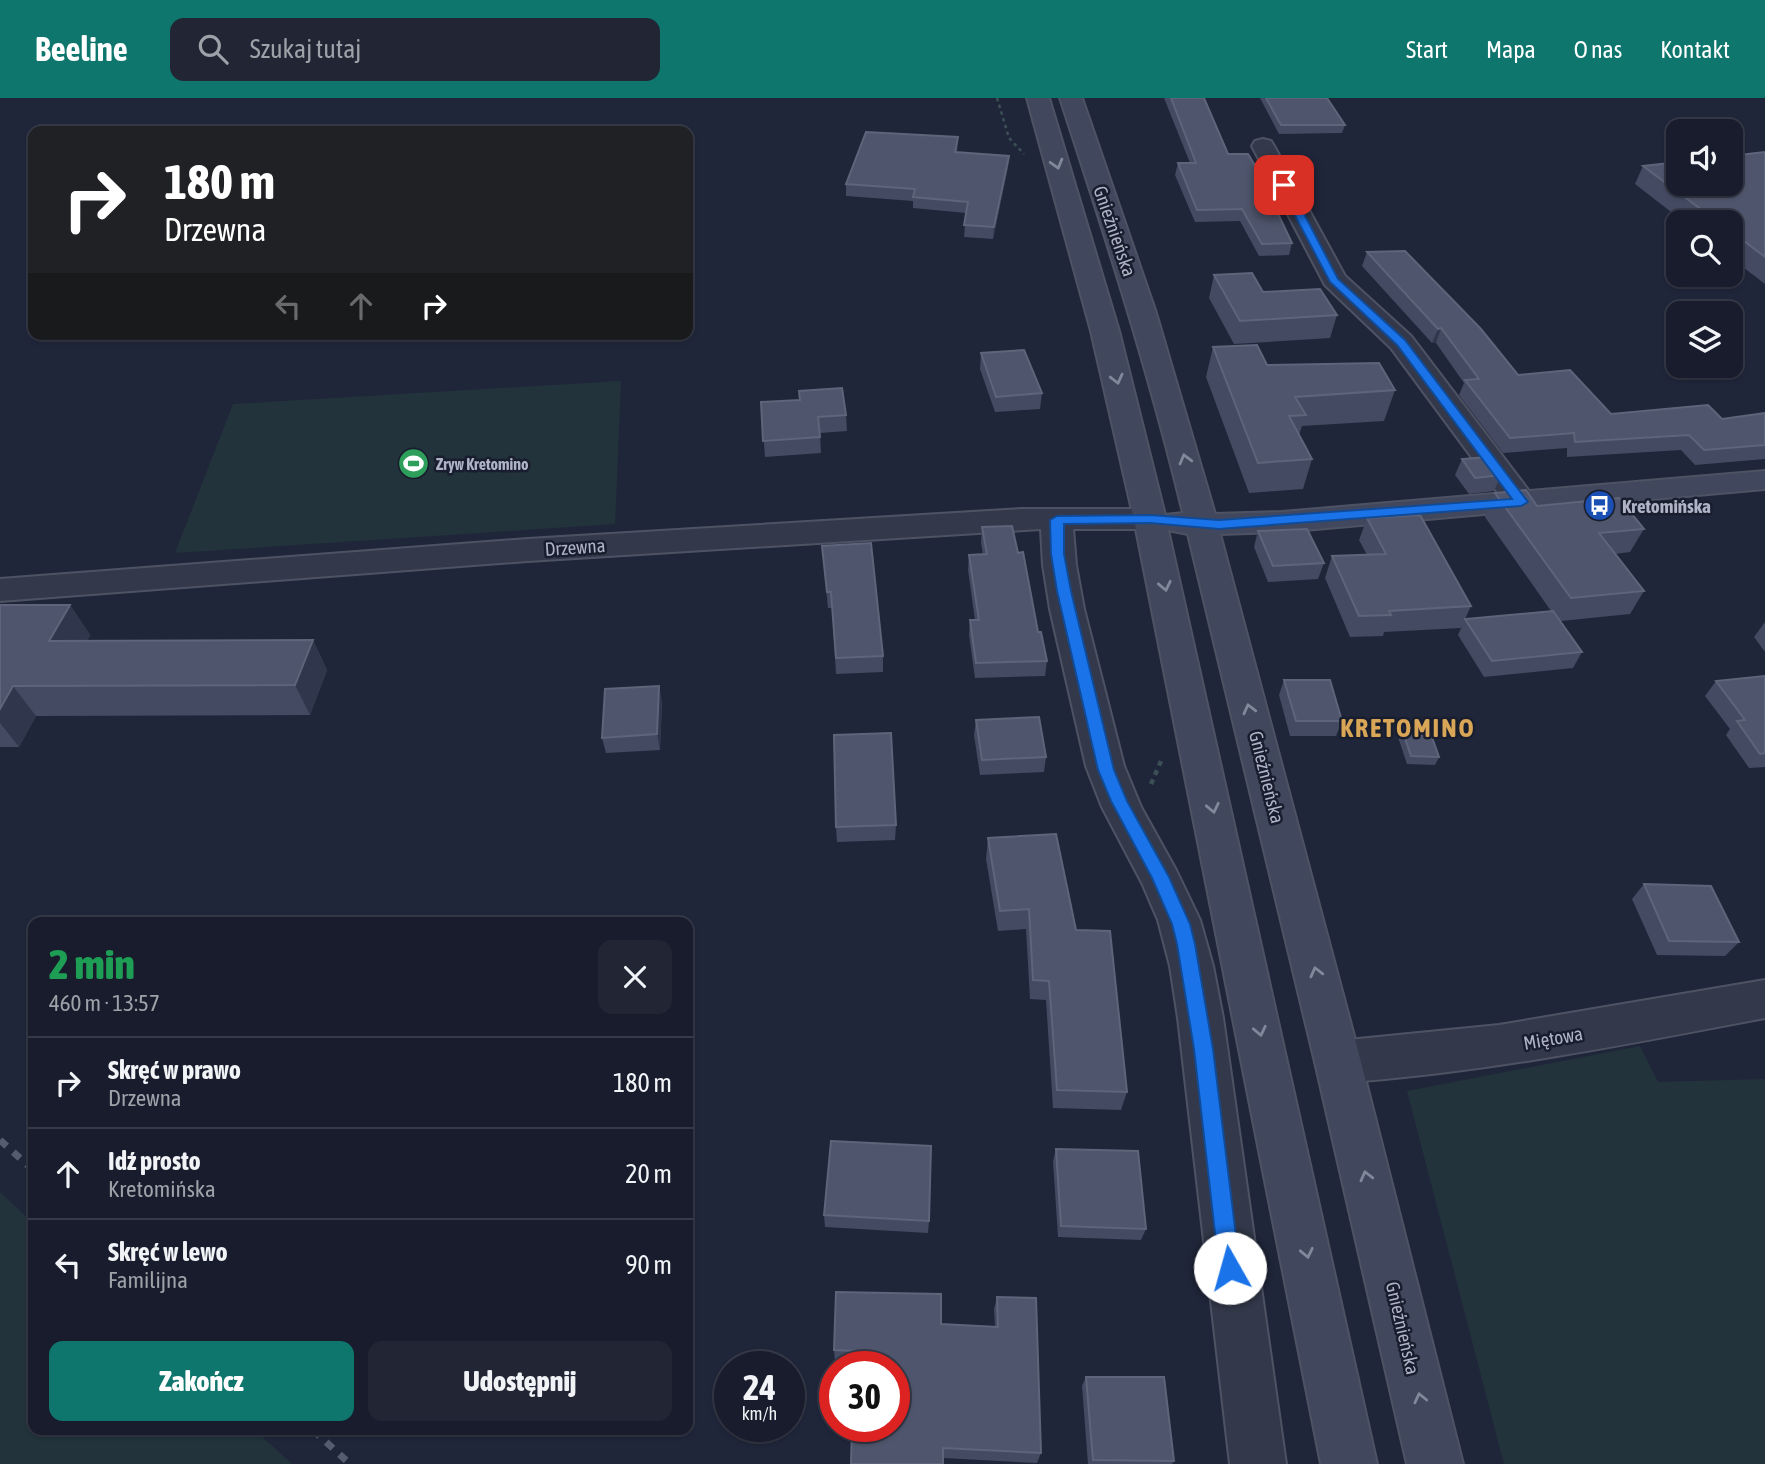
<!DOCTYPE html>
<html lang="pl">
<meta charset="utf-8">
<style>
body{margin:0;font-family:"Asap Condensed",sans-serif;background:#212534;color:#f1f3f6;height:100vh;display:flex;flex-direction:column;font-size:26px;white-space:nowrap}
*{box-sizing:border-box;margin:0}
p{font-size:23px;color:#9fa1a9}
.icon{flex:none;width:38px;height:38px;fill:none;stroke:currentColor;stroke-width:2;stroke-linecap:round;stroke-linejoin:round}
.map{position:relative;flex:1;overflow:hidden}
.details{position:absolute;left:28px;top:819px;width:665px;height:518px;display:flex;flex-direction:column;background:#181c2c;border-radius:14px;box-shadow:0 2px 5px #0004,0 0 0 2px #363a48}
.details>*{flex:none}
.guide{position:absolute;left:28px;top:28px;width:665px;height:214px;border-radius:14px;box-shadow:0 2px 5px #0004,0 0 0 2px #363a48;background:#202124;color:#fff;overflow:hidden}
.buttons{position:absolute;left:1666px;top:21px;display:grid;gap:14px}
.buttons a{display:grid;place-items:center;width:77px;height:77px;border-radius:14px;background:#181c2c;box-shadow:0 2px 5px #0004,0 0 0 2px #363a48;font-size:35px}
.speed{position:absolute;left:714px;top:1253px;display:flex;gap:14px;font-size:35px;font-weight:700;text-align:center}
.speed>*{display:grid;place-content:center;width:91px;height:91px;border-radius:50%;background:#181c2c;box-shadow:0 2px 5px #0004,0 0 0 2px #363a48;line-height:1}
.speed small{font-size:18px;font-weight:400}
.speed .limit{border:10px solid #d22;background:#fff;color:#111}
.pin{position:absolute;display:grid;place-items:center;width:60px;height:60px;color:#fff;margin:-30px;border-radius:14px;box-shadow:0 4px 10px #0006}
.me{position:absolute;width:77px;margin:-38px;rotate:353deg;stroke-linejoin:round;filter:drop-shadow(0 0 5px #0008)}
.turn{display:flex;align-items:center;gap:24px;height:147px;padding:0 21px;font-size:32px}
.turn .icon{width:91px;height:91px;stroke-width:2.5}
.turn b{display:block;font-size:49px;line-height:60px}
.lanes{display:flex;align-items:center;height:66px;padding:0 21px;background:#0003;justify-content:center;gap:35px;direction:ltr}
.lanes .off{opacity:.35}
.round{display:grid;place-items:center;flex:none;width:74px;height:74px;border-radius:14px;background:#212534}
.overview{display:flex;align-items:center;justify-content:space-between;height:119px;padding:0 21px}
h1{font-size:42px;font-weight:800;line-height:52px;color:#1e9e55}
.cta{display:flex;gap:14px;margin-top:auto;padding:14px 21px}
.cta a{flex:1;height:80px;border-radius:14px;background:#0f766e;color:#fff;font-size:28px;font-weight:800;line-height:80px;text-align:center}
.cta a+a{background:#212534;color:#f1f3f6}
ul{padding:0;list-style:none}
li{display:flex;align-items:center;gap:21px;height:91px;padding:0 21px;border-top:2px solid #363a48}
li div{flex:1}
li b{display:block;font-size:26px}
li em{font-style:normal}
header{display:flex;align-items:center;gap:42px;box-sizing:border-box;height:98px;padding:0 35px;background:#0f766e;color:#fff}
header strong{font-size:33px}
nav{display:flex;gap:38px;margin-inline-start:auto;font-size:24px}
.search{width:490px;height:63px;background:#212534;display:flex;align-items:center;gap:18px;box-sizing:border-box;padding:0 24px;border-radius:14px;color:#9fa1a9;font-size:26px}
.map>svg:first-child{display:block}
.green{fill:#22333b}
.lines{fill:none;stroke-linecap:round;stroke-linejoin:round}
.street-casing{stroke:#4e5364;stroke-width:4}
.secondary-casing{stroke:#4e5364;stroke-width:4}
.path-far1{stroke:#3c4f55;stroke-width:2.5;stroke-dasharray:3.5 3.5;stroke-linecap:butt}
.path{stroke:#3c4f55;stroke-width:4.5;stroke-dasharray:5 5;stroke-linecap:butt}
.street{fill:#33394a;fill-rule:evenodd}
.secondary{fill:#41475d;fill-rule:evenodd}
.rail{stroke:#555c71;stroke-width:7;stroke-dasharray:9 9;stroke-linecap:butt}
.wall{fill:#434a62}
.shaded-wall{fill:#30374d}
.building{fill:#4f556c;stroke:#5e647a;stroke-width:2}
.oneway{stroke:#82889c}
.route{fill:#1a73e8;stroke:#114b97;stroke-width:2}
.labels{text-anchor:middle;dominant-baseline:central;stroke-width:5;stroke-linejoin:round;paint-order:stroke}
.far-poi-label{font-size:16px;font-weight:bold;fill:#aeb3c6;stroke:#191e2e;text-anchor:start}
.street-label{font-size:19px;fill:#aeb3c6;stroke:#191e2e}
.poi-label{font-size:19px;font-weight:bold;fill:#aeb3c6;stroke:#191e2e;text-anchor:start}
.district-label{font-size:26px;font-weight:bold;letter-spacing:2px;fill:#d9a657;stroke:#191e2e}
</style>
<header>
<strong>Beeline</strong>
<div class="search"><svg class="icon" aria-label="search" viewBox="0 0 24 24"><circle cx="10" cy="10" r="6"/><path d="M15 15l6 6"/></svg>Szukaj tutaj</div>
<nav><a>Start</a><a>Mapa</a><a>O nas</a><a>Kontakt</a></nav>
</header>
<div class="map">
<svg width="1765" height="1366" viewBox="0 0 1765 1366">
<rect width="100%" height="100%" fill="#20263a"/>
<!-- green -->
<path class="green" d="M621,283L615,426L175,455L233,306Z
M1640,948L1658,984L1765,981V1366H1504L1407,993Z
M0,1094L33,1125V1332H255L292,1366H0Z"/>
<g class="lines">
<defs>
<path id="street" d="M1263,41L1271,43L1274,48L1345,178L1411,238L1532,397L1537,404L1532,411L1521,414L1510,411L1391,250L1325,187L1252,48L1255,43Z
M1021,411H1150L1161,414L1166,421L1161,428L1150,431H1073L1076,467L1084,511L1124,668L1141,709L1176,772L1200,822L1213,868L1223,920L1286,1366H1230L1178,920L1170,868L1158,822L1142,785L1102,709L1086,668L1050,511L1043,467L1041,431L528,463L0,503V481L528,441Z
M1765,882V920C1623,947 1482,975 1338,985L1322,979L1315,964L1322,949L1338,943L1499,927Z"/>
<path id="secondary" d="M1027,0H1049L1119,233L1165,417L1183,415C1149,274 1105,137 1060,0H1082L1156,215L1215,416L1282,414L1765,373V391L1282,434L1220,436L1361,964L1463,1366H1407L1315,964L1188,436L1168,432L1377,1366H1321L1134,421L1091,233Z"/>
</defs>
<!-- street casing -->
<use href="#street" class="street-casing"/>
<!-- secondary casing -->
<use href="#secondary" class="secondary-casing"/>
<!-- path-far1 -->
<path class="path-far1" d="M997,0L1009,40L1024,56"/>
<!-- path -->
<path class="path" d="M1151,686L1161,663"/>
<!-- street -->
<use href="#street" class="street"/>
<!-- secondary -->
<use href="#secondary" class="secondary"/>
<!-- rail -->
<path class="rail" d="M0,1042L33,1072
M313,1332L350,1366"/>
</g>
<!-- wall -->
<path class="wall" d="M1164,0H1204L1228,56L1292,145L1289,157L1259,158L1240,123L1195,124L1175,77L1178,65H1190Z
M1260,0H1327L1345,27L1342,35L1279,36Z
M958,39L957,54L1009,58L1008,69L993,141L964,139L966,115L913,110V103L846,98V86Z
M1765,54V186L1731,160V124H1684L1635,86L1643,68Z
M1367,154L1518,277L1611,316L1722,321L1765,315V361L1695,367L1681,352L1567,359V350L1503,355L1459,297L1464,285L1436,245H1432L1362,168Z
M1214,177L1263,194L1337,217L1330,240L1234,246L1209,200Z
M1213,249L1267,267L1395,292L1384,323L1302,328L1299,337L1312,361L1303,391L1249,395L1206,279Z
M981,255L1042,295L1040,311L995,314L980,271Z
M761,304L846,317L847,333L820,335L821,355L765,359Z
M1462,361L1501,377L1494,393L1469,396L1455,377Z
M1495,395L1537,408L1644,431L1630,454L1615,456L1644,493L1630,516L1561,523L1582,554L1573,570L1484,579L1458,537L1465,521L1551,513L1485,419Z
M1367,420L1471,508L1461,530L1384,534L1383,538L1350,539L1325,480L1332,458L1367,457L1359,442Z
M982,429L1018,455L1038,534L1047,563L1045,578L975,580L969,537L970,522H975L968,472L969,457H983L981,444Z
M1258,433L1324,465L1318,481L1268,484L1254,449Z
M822,448L883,558V574L836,576L832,510H828Z
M0,507H70L90,537L87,543L313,542L327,572L310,617L36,618L19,649H0Z
M1765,524V554L1754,539Z
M1765,578V669L1749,670L1726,637L1730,631L1705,598L1716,583Z
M1284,582L1342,623L1336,638H1290L1279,597Z
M662,603L660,652L606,655L602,640Z
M976,622L1046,659L1044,674L980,677L974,637Z
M1401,628L1439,659L1435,667L1407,666L1397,636Z
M896,727L895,742L837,744L836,729Z
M988,740L1076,832L1127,994L1121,1012L1053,1010L1046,902L1030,901L1026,831L998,833L986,761Z
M1644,786L1739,844L1725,858L1657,857L1632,801Z
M1056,1051L1146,1131L1141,1142L1058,1139L1053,1063Z
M824,1117L929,1123L928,1135L825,1129Z
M997,1199L1041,1355L1037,1365L943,1360L854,1264H835L834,1252L941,1226L995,1229L994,1211Z
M1086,1279L1174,1363L1172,1366H1088L1082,1288Z"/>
<!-- shaded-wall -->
<path class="shaded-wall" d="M1009,58L1008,69L993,141L994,129Z
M1441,230L1436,245H1432L1438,231Z
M70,507L90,537L70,573L49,543Z
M313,542L327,572L310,617L295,587Z
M13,588L36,618L19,649L0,625V611Z
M659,588L662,603L660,652L657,636Z"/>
<!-- building -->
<path class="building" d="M1171,0H1204L1228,56H1248L1256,69L1292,145L1262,146L1242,111L1197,112L1178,65H1196Z
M1266,0H1327L1345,27H1281Z
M866,34L958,39L955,54L1009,58L994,129L964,127L968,104L913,99L915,91L846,86Z
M1765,54V159L1731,133V124H1718L1643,68L1678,64V86H1731V58Z
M1405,153L1481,231L1518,277L1570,272L1611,316L1708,307L1722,321L1765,315V347L1704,352L1689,337L1575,344L1574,335L1510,340L1465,282L1479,281L1441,230L1438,231L1367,154Z
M1252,175L1263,194L1320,191L1337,217L1240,223L1214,177Z
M1257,247L1267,267L1379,265L1395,292L1295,299L1306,317L1289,318L1312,361L1258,365L1213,249Z
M1024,252L1042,295L996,299L981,255Z
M842,290L846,317L818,319L820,339L763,343L761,304L800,302L799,293Z
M1487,359L1501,377L1475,380L1462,361Z
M1526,392L1537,408L1619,400L1644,431L1599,435L1644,493L1571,500L1495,395Z
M1420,417L1471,508L1389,513L1391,517L1359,518L1332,458L1386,456L1367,420Z
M1012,428L1018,455L1023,454L1038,534H1041L1047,563L976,565L970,522H979L969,457L987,456L982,429Z
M1307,431L1324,465L1273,468L1258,433Z
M871,445L883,558L836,560L831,494H827L822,448Z
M0,507H70L49,543L313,542L295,587L13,588L0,611Z
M1553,513L1582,554L1492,563L1465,521Z
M1765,578V655L1760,656L1737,623L1745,622L1716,583Z
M1284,582H1330L1342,623H1296Z
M659,588L657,636L602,640L605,591Z
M1039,619L1046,659L982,662L976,622Z
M1401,628H1428L1439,659L1411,658Z
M891,635L896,727L836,729L834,637Z
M1056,736L1076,832L1110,833L1127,994L1057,992L1049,883L1033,882L1029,811L1000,813L988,740Z
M1644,786L1711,788L1739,844L1669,843Z
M831,1043L931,1048L929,1123L824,1117Z
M1056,1051L1138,1053L1146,1131L1061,1128Z
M836,1194L941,1196V1226L998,1229L997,1199L1036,1200L1041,1355L943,1350V1366H851L852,1328H894V1269H854V1253L834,1252Z
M1086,1279H1164L1174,1363L1093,1362Z"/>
<!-- one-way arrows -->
<defs><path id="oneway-chevron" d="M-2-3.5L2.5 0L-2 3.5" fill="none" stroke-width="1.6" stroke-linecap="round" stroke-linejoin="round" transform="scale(1.75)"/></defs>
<g class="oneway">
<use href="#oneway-chevron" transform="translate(1057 66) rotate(74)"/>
<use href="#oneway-chevron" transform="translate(1117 281) rotate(76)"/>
<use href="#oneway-chevron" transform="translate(1185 361) rotate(-105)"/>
<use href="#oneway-chevron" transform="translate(1165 488) rotate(78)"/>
<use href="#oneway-chevron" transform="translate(1249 611) rotate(-104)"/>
<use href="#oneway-chevron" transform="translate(1213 710) rotate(78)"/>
<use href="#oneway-chevron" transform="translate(1316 874) rotate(-104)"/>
<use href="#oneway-chevron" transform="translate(1260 933) rotate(78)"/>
<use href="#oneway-chevron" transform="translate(1366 1078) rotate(-104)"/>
<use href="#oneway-chevron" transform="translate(1307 1155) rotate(78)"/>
<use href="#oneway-chevron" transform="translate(1420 1300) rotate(-103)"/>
</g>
<!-- route -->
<path class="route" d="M1284,84L1289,87L1338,181L1405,242L1528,404L1521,408L1219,431L1150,425L1064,426V456L1071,493L1114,672L1127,703L1169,779L1190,826L1195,846L1213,951L1240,1170L1237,1178L1230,1181L1222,1178L1219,1170L1194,951L1177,846L1172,826L1152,780L1111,703L1098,672L1057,493L1051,456L1050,422L1057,418L1150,417L1219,422L1512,401L1397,247L1330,184L1279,87Z"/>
<!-- icons -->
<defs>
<symbol id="stadium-disc" viewBox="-11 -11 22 22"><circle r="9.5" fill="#2e9e5b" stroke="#191e2e"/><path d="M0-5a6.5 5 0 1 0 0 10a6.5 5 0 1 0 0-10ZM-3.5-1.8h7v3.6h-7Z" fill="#fff"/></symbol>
<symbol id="bus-disc" viewBox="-11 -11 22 22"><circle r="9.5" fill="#1a4fb4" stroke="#191e2e"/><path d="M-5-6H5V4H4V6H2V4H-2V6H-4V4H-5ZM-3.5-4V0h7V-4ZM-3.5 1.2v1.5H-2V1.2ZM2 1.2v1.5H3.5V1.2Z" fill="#fff"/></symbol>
</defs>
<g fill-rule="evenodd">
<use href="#stadium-disc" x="396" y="348" width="35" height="35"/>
<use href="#bus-disc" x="1582" y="390" width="35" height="35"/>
</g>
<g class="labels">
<!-- far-poi labels -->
<g class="far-poi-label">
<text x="436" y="366">Zryw Kretomino</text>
</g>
<!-- street labels -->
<g class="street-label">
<text transform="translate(1115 133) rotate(71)">Gnieźnieńska</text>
<text transform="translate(575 449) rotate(-4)">Drzewna</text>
<text transform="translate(1267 679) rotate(76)">Gnieźnieńska</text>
<text transform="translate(1553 940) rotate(-10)">Miętowa</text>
<text transform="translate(1403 1230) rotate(77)">Gnieźnieńska</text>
</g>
<!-- poi labels -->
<g class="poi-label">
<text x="1622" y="408">Kretomińska</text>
</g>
<!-- district labels -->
<g class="district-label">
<text x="1408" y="630">KRETOMINO</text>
</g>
</g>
</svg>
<div class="buttons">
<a><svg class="icon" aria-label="sound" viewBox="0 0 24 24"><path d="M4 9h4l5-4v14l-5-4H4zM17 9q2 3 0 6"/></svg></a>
<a><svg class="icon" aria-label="search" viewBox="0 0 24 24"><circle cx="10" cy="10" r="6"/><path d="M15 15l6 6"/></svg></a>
<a><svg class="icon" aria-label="layers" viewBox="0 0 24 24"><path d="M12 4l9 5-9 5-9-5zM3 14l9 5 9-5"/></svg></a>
</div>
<div class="speed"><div>24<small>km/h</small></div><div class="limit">30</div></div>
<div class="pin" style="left:1284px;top:87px;background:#d93025"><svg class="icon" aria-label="arrive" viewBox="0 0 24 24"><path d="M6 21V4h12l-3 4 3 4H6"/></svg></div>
<svg class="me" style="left:1230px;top:1170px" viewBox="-20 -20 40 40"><circle r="19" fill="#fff"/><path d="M0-13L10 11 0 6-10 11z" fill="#1a73e8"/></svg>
<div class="guide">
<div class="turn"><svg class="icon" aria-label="right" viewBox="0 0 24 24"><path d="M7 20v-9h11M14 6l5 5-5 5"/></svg><div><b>180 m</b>Drzewna</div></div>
<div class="lanes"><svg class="icon off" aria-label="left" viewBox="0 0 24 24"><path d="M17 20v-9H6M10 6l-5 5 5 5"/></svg><svg class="icon off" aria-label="ahead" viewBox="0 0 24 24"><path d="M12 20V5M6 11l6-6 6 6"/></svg><svg class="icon" aria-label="right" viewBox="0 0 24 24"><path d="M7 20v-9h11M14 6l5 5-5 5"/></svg></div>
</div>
<section class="details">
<div class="overview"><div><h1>2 min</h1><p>460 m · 13:57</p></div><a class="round"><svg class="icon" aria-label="close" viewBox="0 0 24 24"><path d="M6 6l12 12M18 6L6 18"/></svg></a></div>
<ul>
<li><svg class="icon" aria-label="right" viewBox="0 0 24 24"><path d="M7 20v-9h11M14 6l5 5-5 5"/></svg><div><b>Skręć w prawo</b><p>Drzewna</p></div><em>180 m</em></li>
<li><svg class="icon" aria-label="ahead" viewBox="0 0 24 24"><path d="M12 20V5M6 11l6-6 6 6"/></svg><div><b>Idź prosto</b><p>Kretomińska</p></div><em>20 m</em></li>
<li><svg class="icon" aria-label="left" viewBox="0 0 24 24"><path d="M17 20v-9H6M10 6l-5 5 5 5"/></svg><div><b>Skręć w lewo</b><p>Familijna</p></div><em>90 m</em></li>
</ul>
<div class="cta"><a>Zakończ</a><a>Udostępnij</a></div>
</section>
</div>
